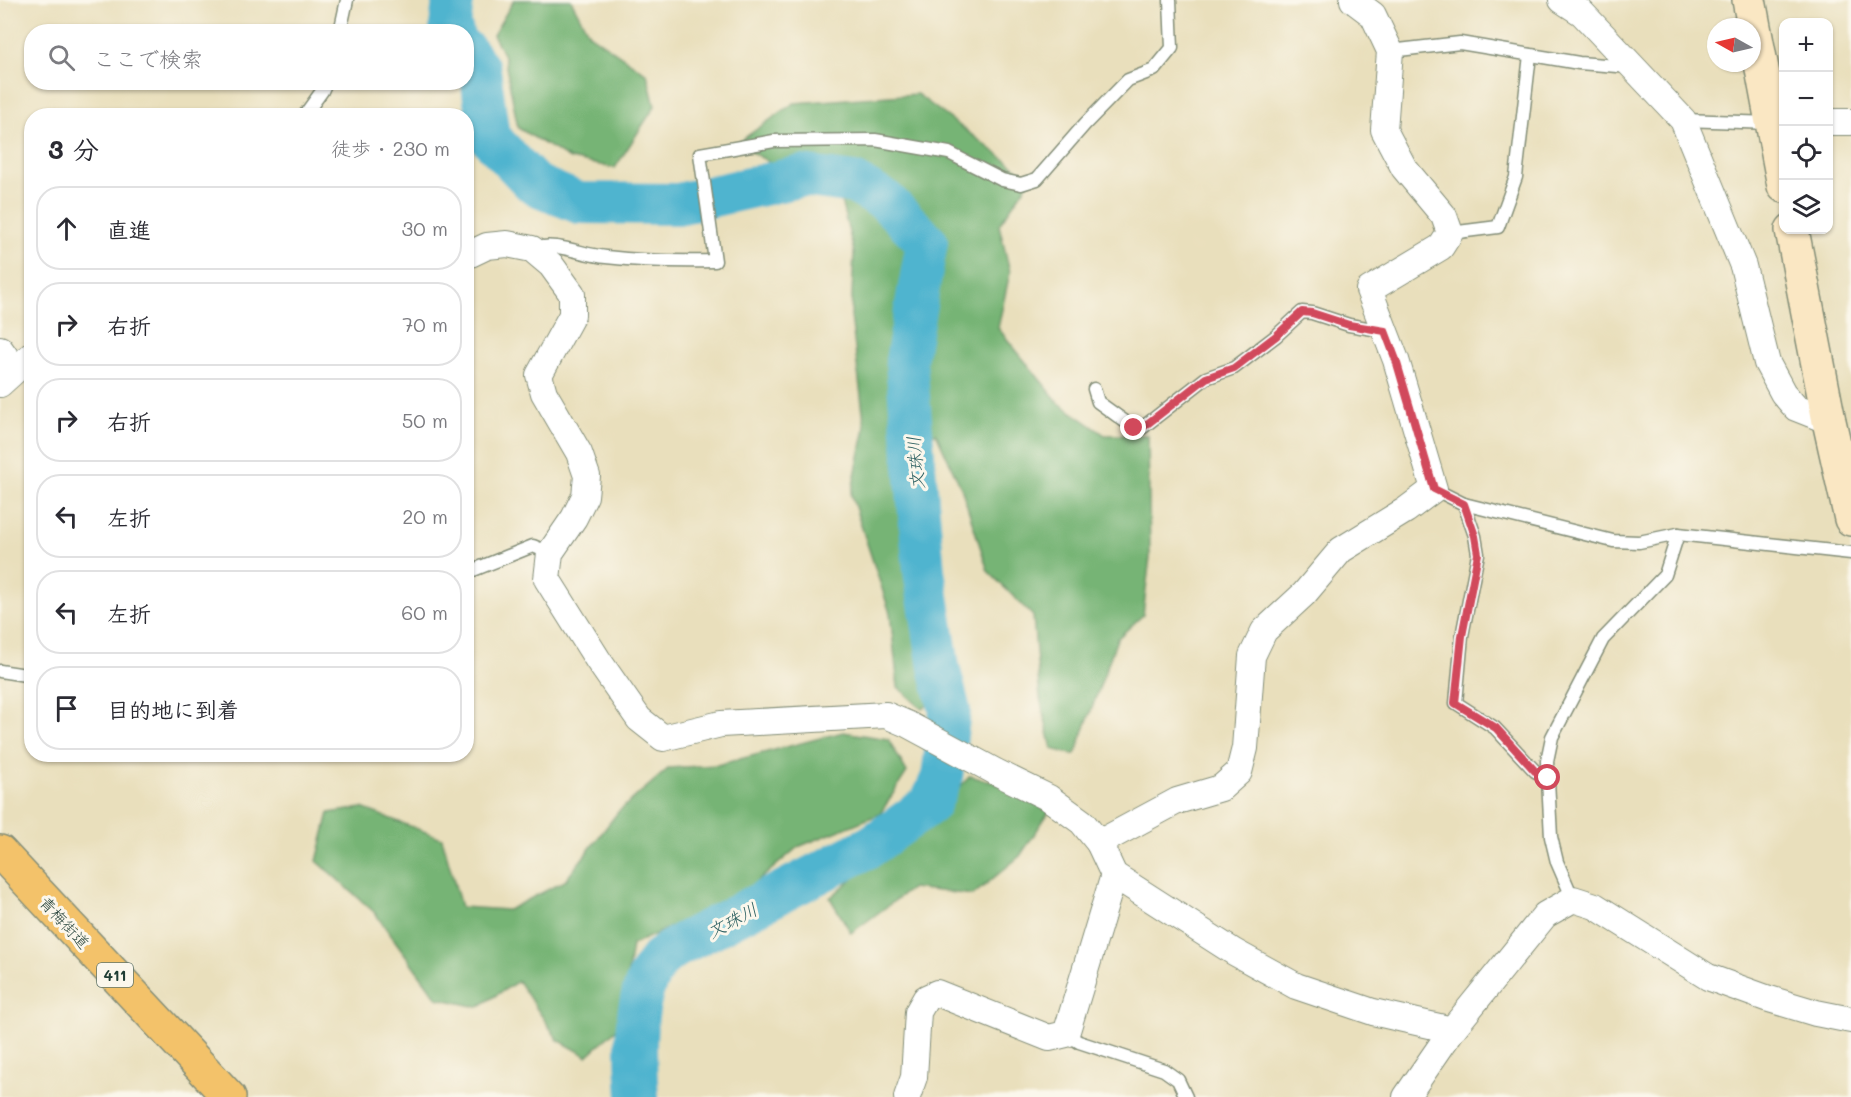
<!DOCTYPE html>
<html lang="ja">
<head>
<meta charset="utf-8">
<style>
	body { margin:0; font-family:Mali,"Klee One",sans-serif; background:#f2f2f3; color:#2b2b33 }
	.controls { position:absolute; right:18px; top:18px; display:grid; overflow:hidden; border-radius:12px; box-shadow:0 2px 4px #0004 }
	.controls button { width:54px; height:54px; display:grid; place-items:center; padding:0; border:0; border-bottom:2px solid #e1e1e2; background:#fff; color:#2b2b33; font:30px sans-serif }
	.compass { position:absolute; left:1707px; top:18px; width:54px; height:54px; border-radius:50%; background:#fff; box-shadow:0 2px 4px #0004; rotate:278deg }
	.stop { position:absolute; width:18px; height:18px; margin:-14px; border:4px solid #d1495b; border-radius:50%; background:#fff }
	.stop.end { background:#d1495b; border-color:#fff; box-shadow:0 2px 6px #0008 }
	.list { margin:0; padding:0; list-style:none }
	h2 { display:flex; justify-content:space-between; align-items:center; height:78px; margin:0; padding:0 24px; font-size:26px }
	h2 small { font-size:20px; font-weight:400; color:#7c7c81 }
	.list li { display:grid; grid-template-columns:39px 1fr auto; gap:18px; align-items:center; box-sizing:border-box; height:84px; margin:0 12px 12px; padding:0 12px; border:2px solid #e1e1e2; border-radius:24px }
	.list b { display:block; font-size:22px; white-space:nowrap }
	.list em { font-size:20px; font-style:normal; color:#7c7c81 }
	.icon { flex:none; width:33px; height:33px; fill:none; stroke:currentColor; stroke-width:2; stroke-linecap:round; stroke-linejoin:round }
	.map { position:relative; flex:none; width:1851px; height:1097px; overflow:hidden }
	.search { position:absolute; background:#fff; box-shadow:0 2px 4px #0004; left:24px; top:24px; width:450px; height:66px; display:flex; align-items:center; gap:15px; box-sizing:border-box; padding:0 21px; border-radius:24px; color:#7c7c81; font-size:22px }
	.panel { position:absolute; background:#fff; box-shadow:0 2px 4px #0004; left:24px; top:108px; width:450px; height:654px; border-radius:24px }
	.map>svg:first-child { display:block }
	.forest { fill:#76b474; stroke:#4a7854; stroke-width:1.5 }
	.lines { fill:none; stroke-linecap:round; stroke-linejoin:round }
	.river { stroke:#50b4cf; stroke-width:42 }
	.lane-casing { stroke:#848e78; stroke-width:15 }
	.street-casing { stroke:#848e78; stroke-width:28 }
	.secondary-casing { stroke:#848e78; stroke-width:36 }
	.highway-casing { stroke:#848e78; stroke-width:36 }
	.lane { stroke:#fff; stroke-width:12 }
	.street { stroke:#fff; stroke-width:26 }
	.secondary { stroke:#fae7c3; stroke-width:33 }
	.highway { stroke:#f3c26a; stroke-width:33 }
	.route { stroke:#d1495b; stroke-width:8 }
	.labels { text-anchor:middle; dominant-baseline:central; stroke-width:6; stroke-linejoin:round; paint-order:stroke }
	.shield { fill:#fbf7ec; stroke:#61756b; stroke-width:1.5 }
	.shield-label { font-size:15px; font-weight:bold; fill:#1f3d34 }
	.street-label { font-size:16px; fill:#1f3d34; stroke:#fbf7ec }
	.water-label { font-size:18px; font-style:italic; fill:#2e6162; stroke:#fbf7ec }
</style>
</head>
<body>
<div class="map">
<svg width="1851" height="1097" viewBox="0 0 1851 1097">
	<rect width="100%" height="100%" fill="#fbf7ec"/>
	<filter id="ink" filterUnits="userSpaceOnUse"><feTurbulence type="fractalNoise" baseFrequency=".0167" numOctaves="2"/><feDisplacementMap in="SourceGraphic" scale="12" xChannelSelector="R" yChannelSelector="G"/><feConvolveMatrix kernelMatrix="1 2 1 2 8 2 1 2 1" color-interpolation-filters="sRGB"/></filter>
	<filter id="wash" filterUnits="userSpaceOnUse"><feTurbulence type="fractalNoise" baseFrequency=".008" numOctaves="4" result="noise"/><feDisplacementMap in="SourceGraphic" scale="24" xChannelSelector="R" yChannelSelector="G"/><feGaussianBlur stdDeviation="1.35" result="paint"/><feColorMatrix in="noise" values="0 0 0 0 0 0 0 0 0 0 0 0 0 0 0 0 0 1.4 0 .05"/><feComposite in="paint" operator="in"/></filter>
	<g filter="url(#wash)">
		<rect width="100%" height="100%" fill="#e9dfbc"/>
		<g class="forest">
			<polygon points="514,0 571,0 589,34 647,74 655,106 615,168 570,159 518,128 504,56 493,35"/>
			<polygon points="917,94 1031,179 999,225 1010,272 998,328 1059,403 1105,435 1148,435 1150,557 1143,615 1117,639 1075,755 1052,749 1040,698 1033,616 988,571 962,490 936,433 901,456 912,561 935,700 922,709 898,687 890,613 851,495 865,428 851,316 854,252 841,201 736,144 794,103"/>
			<polygon points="843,732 888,739 907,772 880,814 798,847 745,892 632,945 620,1026 587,1056 558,1040 518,981 478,1007 437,998 374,912 317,861 329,813 362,808 442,838 461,907 508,910 565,881 618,812 669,768 717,765"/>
			<polygon points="970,776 1006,786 1049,812 1020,856 973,895 912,888 851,933 830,898 868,865 911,838"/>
		</g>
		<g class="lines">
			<g class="river">
				<polyline points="453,32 450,27 453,0"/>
				<path d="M466,51L480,70L489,137L534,184L579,203L678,204L802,176L854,183L886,201L927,242L906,361L924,571L939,667L950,711L942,777L930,804L871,846L683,943C676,948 666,952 660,959C631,993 635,1054 638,1097"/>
			</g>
		</g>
	</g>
	<g filter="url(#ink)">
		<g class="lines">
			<g class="lane-casing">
				<g id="lane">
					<polyline points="340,32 347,0"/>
					<polyline points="1390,51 1460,43 1579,63 1630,67"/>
					<polyline points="304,116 322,91 326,82"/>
					<polyline points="1683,120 1771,123"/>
					<polyline points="1450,233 1498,227 1516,177 1530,55"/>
					<path d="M533,249C556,241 582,255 606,257C643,261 678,262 715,261L700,154L774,141L875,140L949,153L1002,180L1021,184L1037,179L1085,124L1128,80L1154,70L1172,48L1170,0"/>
					<polyline points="1094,389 1098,402 1134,428 1142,428 1206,378 1234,368 1276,336 1302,312 1312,313 1349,325 1385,331"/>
					<polyline points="1434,489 1464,504 1613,541 1639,542 1678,534 1851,553"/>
					<polyline points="1464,504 1475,536 1478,554 1462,636 1456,703 1495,728 1535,771 1548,779"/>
					<polyline points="466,573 533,546 550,553"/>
					<polyline points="0,671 32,676"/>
					<polyline points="1573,899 1557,862 1551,837 1547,761 1552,737 1603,639 1665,575 1678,534"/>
					<polyline points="1066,1034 1079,1042 1164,1070 1178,1080 1186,1097"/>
				</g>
			</g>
			<g class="street-casing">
				<g id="street">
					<polyline points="1562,0 1582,13 1683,120 1743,266 1767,363 1783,393 1796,408 1829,421"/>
					<polyline points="1828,122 1851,122"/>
					<polyline points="466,256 487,246 507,244 532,249 551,265 572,294 572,315 539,375 544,393 579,453 587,476 585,496 574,518 550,553 547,579 598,660 639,719 663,738 721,724 886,715 907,724 996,772 1049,798 1082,822 1099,843 1114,875 1234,952 1296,986 1373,1012 1452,1030"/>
					<polyline points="0,349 15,370"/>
					<polyline points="0,384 32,355"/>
					<polyline points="1099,843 1177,801 1221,788 1239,772 1245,748 1252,656 1264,631 1304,594 1341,550 1406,510 1434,489 1396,360 1369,290 1441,247 1450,233 1444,216 1404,168 1384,130 1390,51 1373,15 1353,0"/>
					<polyline points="907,1097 914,1077 918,1012 926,998 937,993 1049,1038 1066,1034 1114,875"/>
					<polyline points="1406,1097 1452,1030 1545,915 1573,899 1595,906 1708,977 1766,998 1816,1013 1851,1020"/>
				</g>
			</g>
			<g class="secondary-casing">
				<g id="secondary">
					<polyline points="1749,0 1784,186"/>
					<polyline points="1792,230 1829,421 1851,519"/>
				</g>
			</g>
			<g class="highway-casing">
				<polyline id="highway" points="0,852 229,1097"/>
			</g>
			<use href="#lane" class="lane"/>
			<use href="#street" class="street"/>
			<use href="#secondary" class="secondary"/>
			<use href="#highway" class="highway"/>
		</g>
	</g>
	<g class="lines" filter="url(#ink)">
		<polyline class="route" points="1134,428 1142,428 1206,378 1234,368 1276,336 1302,312 1312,313 1349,325 1385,331 1396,360 1434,489 1464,504 1475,536 1478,554 1462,636 1455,703 1496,728 1535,771 1548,778"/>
	</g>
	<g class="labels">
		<rect class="shield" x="97" y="963" width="36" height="24" rx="4.5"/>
		<g class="shield-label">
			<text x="115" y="975">411</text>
		</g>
		<g class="street-label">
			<text transform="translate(65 922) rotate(47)">青梅街道</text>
		</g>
		<g class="water-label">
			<text transform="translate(915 463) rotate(-95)">文珠川</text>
			<text transform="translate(732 920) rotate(-28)">文珠川</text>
		</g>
	</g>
</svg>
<div class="controls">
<button>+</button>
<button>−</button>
<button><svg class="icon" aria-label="locate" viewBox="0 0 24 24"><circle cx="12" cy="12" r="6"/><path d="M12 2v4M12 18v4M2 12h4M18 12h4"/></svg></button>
<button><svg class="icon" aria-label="layers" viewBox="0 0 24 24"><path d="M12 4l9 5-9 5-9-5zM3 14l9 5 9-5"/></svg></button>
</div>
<svg class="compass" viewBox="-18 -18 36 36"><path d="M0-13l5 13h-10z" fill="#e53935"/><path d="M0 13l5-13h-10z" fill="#7c7c81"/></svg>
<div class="stop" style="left:1548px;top:778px"></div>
<div class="stop end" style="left:1134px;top:428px"></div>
<div class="search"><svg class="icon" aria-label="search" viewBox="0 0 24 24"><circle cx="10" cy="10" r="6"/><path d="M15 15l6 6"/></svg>ここで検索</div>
<section class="panel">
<h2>3 分<small>徒歩 · 230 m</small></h2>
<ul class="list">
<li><svg class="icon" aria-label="ahead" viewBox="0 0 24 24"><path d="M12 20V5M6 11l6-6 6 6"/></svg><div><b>直進</b></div><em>30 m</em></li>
<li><svg class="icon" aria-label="right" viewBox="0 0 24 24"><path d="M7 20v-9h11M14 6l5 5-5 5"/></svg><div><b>右折</b></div><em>70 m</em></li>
<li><svg class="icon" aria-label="right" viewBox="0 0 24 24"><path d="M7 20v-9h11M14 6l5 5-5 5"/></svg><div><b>右折</b></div><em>50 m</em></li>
<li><svg class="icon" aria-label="left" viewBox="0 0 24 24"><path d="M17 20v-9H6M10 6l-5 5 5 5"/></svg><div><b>左折</b></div><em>20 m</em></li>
<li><svg class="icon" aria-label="left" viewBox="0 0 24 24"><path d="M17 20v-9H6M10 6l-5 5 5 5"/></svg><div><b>左折</b></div><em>60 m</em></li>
<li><svg class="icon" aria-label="arrive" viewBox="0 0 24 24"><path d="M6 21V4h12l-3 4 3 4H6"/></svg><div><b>目的地に到着</b></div></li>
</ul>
</section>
</div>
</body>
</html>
